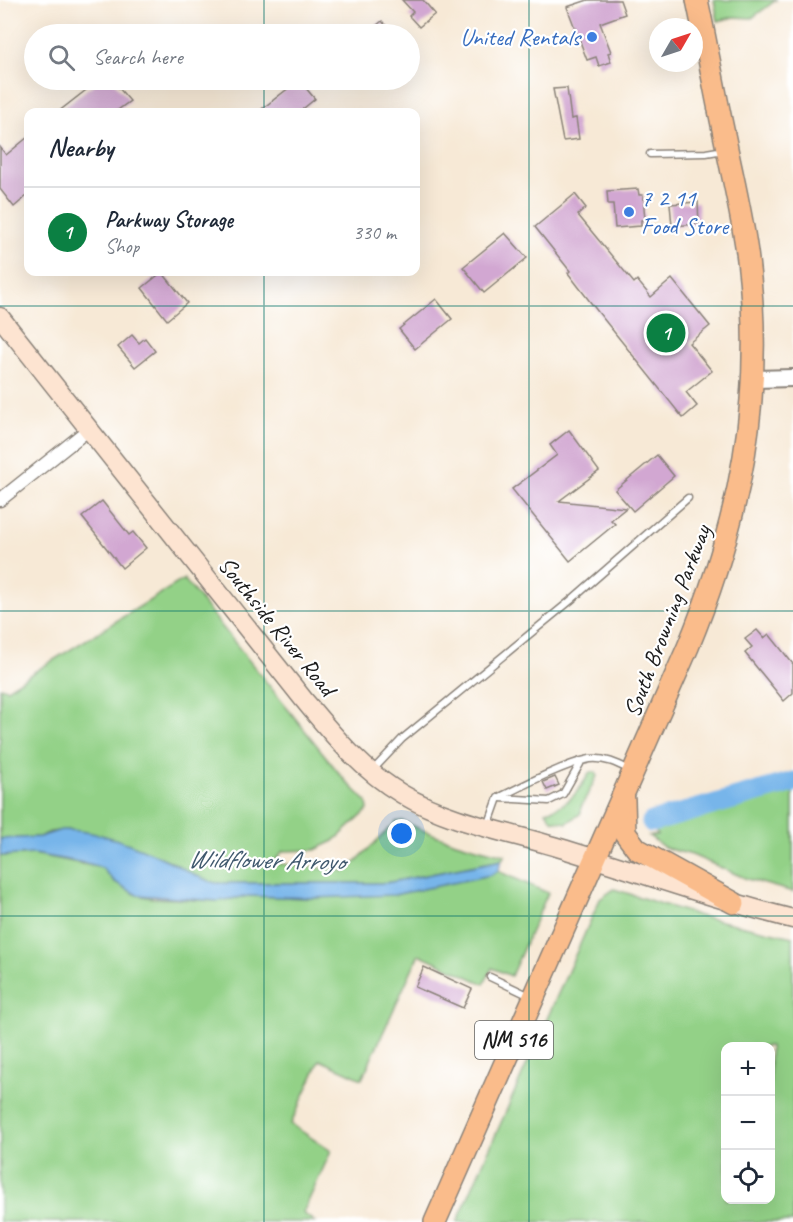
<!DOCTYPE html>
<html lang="en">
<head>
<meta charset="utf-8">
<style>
	body { margin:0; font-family:Caveat,sans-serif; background:#f6f6f7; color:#1f2937 }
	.controls { position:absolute; right:18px; bottom:18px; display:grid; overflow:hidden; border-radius:12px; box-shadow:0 6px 24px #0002 }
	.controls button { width:54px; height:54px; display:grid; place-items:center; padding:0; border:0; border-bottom:2px solid #e0e1e3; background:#fff; color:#1f2937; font:30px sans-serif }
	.compass { position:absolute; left:649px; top:18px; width:54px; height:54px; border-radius:50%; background:#fff; box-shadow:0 6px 24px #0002; rotate:51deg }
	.you { position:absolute; left:402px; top:834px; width:21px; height:21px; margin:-15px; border:4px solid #fff; border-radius:50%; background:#1a73e8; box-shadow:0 0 0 9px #1a73e833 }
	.badge { display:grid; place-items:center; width:39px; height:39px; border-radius:50%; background:#0b8043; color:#fff; font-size:20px; font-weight:700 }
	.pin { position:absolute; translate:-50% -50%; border:3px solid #fff; box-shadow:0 2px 6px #0006 }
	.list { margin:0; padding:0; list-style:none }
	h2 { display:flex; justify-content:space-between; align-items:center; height:78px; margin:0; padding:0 24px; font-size:26px }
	h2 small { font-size:20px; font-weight:400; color:#747a83 }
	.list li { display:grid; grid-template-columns:39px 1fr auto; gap:18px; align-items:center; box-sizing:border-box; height:90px; padding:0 24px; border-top:2px solid #e0e1e3 }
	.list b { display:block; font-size:22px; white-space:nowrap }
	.list p { margin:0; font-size:20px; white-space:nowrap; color:#747a83 }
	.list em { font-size:20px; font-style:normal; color:#747a83 }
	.icon { flex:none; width:33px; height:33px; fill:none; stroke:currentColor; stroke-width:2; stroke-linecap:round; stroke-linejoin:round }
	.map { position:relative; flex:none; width:793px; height:1222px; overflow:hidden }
	.search { position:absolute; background:#fff; box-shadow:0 6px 24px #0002; left:24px; top:24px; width:396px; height:66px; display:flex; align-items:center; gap:15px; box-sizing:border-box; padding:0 21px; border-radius:33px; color:#747a83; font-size:22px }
	.panel { position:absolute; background:#fff; box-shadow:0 6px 24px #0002; left:24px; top:108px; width:396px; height:168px; border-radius:12px }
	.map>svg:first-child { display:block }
	.green { fill:#93d187; stroke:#587652; stroke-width:1.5; fill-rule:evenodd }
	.sand { fill:#eeda9e; stroke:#857b5d; stroke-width:1.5 }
	.water { fill:#77b5ea; stroke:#4a6883; stroke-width:1.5 }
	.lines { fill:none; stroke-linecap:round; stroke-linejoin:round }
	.river { stroke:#77b5ea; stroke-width:21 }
	.building { fill:#d2a7d2 }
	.service-casing { stroke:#8a8279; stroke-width:9 }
	.minor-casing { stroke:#8a8279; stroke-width:15 }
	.tertiary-casing { stroke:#8a8279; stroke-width:20 }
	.secondary-casing { stroke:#8a8279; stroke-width:21 }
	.trunk-casing { stroke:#8a8279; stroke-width:24 }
	.service { stroke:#fff; stroke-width:6 }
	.minor { stroke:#fff; stroke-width:12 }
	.tertiary { stroke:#fff; stroke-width:16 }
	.secondary { stroke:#fde4d1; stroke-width:18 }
	.trunk { stroke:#fabc8b; stroke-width:21 }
	.grid { fill:none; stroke:#0f766e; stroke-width:1.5; stroke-opacity:0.55 }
	.shop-dot { fill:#3f7fe0; stroke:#fff; stroke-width:2 }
	.labels { text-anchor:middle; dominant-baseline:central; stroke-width:4.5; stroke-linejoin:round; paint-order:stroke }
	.shield { fill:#fff; stroke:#606060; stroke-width:1.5 }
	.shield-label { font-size:22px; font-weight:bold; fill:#1c1c1c }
	.shop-label { font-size:24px; fill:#366cbe; stroke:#fff; text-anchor:end }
	.street-label { font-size:24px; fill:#1c1c1c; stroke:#fff }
	.water-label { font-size:26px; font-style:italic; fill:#40596e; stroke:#fff }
</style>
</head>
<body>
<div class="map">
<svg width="793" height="1222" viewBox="0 0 793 1222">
	<rect width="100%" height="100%" fill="#fff"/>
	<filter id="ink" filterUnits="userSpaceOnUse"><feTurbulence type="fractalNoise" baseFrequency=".0167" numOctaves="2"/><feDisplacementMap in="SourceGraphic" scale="12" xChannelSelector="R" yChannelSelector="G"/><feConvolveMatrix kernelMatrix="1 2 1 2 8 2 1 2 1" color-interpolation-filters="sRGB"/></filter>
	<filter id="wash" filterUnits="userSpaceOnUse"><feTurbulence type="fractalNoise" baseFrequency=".008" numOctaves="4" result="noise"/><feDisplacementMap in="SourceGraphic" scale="24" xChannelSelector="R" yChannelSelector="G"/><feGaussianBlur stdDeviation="1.35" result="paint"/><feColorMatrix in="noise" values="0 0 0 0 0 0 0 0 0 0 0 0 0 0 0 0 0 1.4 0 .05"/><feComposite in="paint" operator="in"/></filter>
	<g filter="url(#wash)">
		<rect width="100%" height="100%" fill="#f7e9d6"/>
		<g class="green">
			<polygon points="714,0 776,0 752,18 734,17 718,21"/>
			<path d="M184,579L343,778L367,802L368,810L334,841L315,850L283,851L273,863L346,871L396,822L402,821C435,837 469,847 505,855L502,860L386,883H216L200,879L172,862L138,848L70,830L50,832L39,837L0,839V687L7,689Z"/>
			<path d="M590,772H596L597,776L581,807V813L567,823L552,820L546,811C569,806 579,791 590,772Z"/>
			<polygon points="793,789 793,892 747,879 692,855 665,848 649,836 657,835 653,829"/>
			<polygon points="34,854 102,868 115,882 137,895 152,898 218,901 248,896 313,898 349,896 474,878 498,871 548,893 511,976 492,968 484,984 419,954 362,1079 320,1060 291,1124 331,1151 303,1213 315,1222 0,1222 0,856"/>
			<path d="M614,889L703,917L793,937V1222H457L600,899ZM770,1046V1200H726V1046Z"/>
		</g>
		<polygon class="sand" points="793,774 793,789 653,829 648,825 651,821 646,818 652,812 762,787"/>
		<path class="water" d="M61,830C97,829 137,846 169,861C186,869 198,879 216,883H386L502,860L498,871L491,875L394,895L313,898L248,896L218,901L137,895L115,882L102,868L90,864L34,854L0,856V839L39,837Z"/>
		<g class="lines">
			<polyline class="river" points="652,822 793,782"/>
		</g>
		<g id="blocks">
			<g class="building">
				<polygon points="402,0 423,0 435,14 419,27 409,16 413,12"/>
				<polygon points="588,0 620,0 625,14 600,23 611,52 608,53 611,62 599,66 596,57 587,60 567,7"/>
				<polygon points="382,21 393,34 366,34"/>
				<polygon points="99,80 112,80 130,101 115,112 58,112"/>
				<polygon points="299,80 315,99 299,112 258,112"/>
				<polygon points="567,88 571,119 576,118 579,139 563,141 553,89"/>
				<polygon points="28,137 28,195 14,207 0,189 0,147 6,155"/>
				<polygon points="638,189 639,195 643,195 645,220 641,220 641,226 615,228 613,204 608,204 607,191"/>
				<polygon points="575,194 586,208 578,215 634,283 637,280 651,297 672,279 710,326 689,343 712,371 686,392 697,406 683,418 598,312 568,273 570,271 535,227"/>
				<polygon points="698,202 699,224 672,226 670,204"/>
				<polygon points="505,233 527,258 484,293 463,267"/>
				<polygon points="162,272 187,303 167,320 142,288"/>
				<polygon points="436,299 452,319 415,349 399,329"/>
				<polygon points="132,335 139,343 145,338 155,351 135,367 118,347"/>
				<polygon points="569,430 599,471 559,501 626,508 611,520 615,524 570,561 512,489 557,455 550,445"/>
				<polygon points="657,455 674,476 633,511 615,490"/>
				<polygon points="102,501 129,535 133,532 146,548 122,568 82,517"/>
				<polygon points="757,630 764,638 769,634 793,664 793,693 784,701 745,653 752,647 745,639"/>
				<polygon points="555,777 559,785 547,790 543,782"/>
				<polygon points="424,967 472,989 463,1008 415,987"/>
			</g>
		</g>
	</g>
	<g filter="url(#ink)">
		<use href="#blocks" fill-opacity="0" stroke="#8a8279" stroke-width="1.5"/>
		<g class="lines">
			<g class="service-casing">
				<g id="service">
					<polyline points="650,154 706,153 724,150"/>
					<polyline points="373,770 402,739 570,601 688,498"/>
					<polyline points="499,798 549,801 563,794 580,764"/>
					<path d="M488,826L498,798C522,786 564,764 590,759C604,757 618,764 630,770"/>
					<polyline points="490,977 530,996"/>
				</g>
			</g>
			<g class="minor-casing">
				<polyline id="minor" points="0,500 89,429"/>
			</g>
			<g class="tertiary-casing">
				<polyline id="tertiary" points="753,379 793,378"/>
			</g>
			<g class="secondary-casing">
				<path id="secondary" d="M0,317L304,700C333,735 361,770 402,794C452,824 515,833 570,851C645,874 717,900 793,919"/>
			</g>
			<g class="trunk-casing">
				<g id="trunk">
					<polyline points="624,800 625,833 637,849 734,903"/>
					<path d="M435,1222L688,647C740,521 765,396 748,260C743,219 733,179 725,139C715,93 707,46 697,0"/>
				</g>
			</g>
			<use href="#service" class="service"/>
			<use href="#minor" class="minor"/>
			<use href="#tertiary" class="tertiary"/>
			<use href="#secondary" class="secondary"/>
			<use href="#trunk" class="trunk"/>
		</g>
	</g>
	<path class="grid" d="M264,0V34M529,0V1222M264,80V112M264,272V1222M0,306H793M0,611H793M0,916H793"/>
	<g class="shop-dot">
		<circle cx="592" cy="37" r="6"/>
		<circle cx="629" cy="212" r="6"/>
	</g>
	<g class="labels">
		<rect class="shield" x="475" y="1021" width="78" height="38" rx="4.5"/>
		<g class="shield-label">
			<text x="514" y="1040">NM 516</text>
		</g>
		<g class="shop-label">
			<text x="580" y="37">United Rentals</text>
			<text x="641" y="198" text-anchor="start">7 2 11<tspan x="641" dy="28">Food Store</tspan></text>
		</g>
		<g class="street-label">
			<text transform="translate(667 621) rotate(-69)">South Browning Parkway</text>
			<text transform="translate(277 626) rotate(51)">Southside River Road</text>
		</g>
		<g class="water-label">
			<text transform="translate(266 860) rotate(1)">Wildflower Arroyo</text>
		</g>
	</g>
</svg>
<div class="controls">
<button>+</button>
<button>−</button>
<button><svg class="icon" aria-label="locate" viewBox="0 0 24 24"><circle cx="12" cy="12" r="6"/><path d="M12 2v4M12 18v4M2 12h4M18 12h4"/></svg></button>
</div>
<svg class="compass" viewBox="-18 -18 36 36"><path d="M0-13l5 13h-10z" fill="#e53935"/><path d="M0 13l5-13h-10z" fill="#747a83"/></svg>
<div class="you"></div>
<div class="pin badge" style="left:666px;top:333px">1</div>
<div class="search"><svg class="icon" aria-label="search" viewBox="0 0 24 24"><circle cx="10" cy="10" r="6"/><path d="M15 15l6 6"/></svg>Search here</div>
<section class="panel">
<h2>Nearby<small></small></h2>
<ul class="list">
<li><span class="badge">1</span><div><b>Parkway Storage</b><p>Shop</p></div><em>330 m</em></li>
</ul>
</section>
</div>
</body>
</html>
